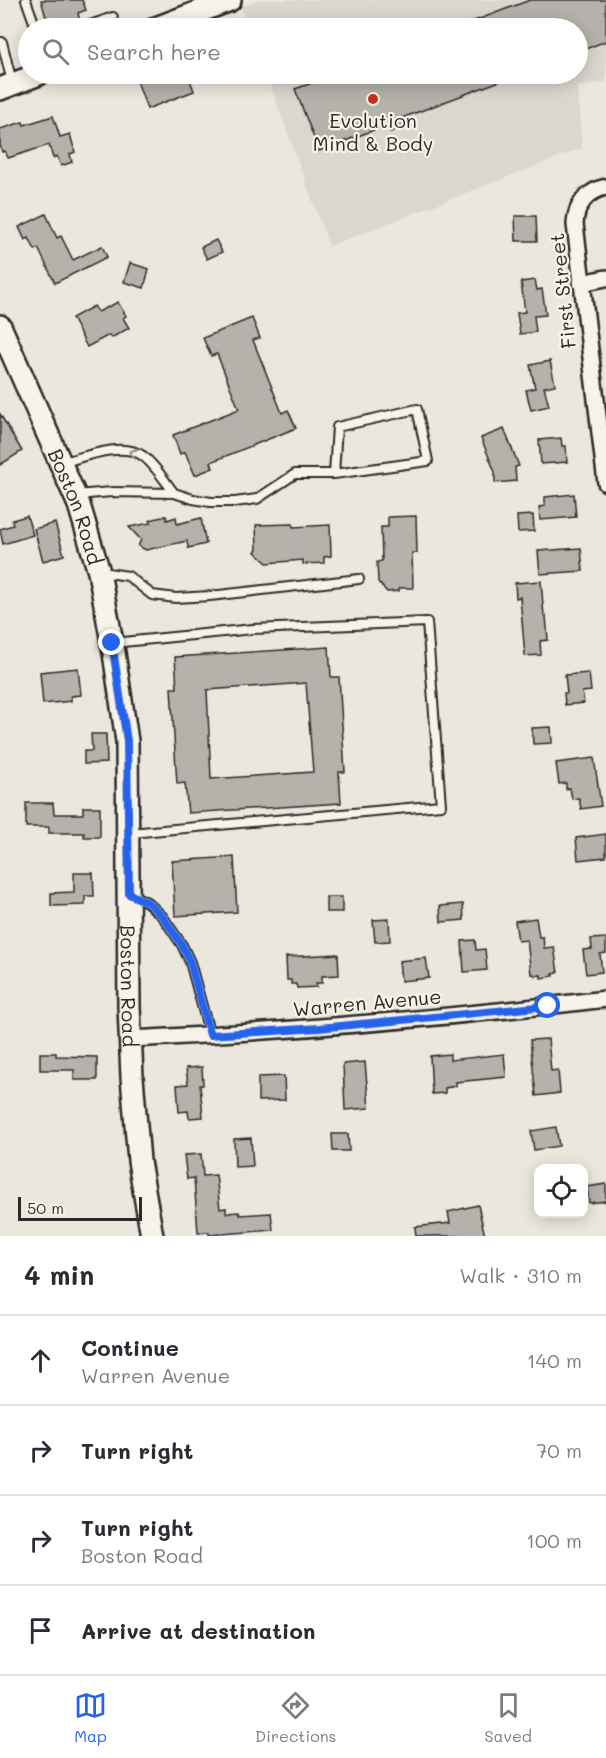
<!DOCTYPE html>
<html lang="en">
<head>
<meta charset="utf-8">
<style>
	body { margin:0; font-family:Mali,sans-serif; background:#f7f7f7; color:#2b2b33 }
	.controls { position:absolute; right:18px; bottom:18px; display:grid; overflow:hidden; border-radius:12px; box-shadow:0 3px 15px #0003 }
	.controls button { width:54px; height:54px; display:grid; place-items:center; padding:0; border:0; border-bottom:2px solid #e1e1e2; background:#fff; color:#2b2b33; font:30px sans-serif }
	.scale { position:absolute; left:18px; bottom:15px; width:124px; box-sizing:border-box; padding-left:6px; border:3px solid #2b2b2b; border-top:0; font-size:16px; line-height:21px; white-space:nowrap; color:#2b2b2b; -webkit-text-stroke:4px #f7f3e8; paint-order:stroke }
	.stop { position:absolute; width:18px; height:18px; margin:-14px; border:4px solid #2563eb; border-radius:50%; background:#fff }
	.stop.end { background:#2563eb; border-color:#fff; box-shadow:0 2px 6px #0008 }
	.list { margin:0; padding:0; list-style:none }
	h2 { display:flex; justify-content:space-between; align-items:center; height:78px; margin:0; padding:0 24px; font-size:26px }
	h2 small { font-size:20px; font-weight:400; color:#7c7c81 }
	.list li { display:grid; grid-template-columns:39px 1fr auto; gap:18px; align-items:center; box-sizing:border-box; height:90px; padding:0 24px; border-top:2px solid #e1e1e2 }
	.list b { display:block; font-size:22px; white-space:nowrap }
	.list p { margin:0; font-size:20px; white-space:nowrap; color:#7c7c81 }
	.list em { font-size:20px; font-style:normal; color:#7c7c81 }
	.icon { flex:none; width:33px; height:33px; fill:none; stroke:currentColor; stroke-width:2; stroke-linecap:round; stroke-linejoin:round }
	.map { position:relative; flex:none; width:606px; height:1236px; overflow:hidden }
	.search { position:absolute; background:#fff; box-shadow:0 3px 15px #0003; left:18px; right:18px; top:18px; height:66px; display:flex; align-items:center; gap:15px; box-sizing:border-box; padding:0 21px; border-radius:33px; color:#7c7c81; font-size:22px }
	.sheet { height:438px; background:#fff }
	nav { display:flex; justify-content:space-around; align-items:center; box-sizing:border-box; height:84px; border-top:2px solid #e1e1e2; background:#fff; font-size:16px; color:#7c7c81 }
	nav a { display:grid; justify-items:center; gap:3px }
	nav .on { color:#2563eb }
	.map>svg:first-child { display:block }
	.built { fill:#dbd7ce }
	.building { fill:#b5b2ab; stroke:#2b2b2b; stroke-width:1.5; fill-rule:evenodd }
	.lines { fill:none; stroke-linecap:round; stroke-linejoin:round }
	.lane-casing { stroke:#2b2b2b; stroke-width:12 }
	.street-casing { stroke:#2b2b2b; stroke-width:20 }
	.secondary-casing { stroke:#2b2b2b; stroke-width:26 }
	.lane { stroke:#f7f3e8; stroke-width:8 }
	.street { stroke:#f7f3e8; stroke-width:15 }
	.secondary { stroke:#f7f3e8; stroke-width:21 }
	.oneway { stroke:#918f8a }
	.route { stroke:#2563eb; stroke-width:8 }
	.poi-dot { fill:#c8321e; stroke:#f7f3e8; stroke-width:2 }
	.labels { text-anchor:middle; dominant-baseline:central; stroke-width:4.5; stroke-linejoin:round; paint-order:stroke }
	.poi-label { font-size:20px; fill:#2b2b2b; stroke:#f7f3e8 }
	.street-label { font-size:20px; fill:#2b2b2b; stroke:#f7f3e8 }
</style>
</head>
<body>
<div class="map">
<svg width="606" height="1236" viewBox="0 0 606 1236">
	<rect width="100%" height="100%" fill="#ebe7dd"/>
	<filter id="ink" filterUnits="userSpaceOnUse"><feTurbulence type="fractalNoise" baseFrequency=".0167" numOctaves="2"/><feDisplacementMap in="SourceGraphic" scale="12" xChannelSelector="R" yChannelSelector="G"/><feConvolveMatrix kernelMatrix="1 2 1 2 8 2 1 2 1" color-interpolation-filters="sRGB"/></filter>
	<g filter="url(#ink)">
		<polygon class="built" points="258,0 606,0 606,82 577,87 582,148 329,246 266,74 578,74 578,28 249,28 241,7"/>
		<g class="building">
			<polygon points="41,0 82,0 86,10 78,13 80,22 62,28 61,25 57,27 55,22 48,24"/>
			<polygon points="530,0 606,0 606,41 578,52 578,28 459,28 458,27"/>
			<polygon points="157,74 188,74 194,91 147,109 137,81"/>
			<polygon points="337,74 516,74 516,75 402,118 405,126 390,132 387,125 319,151 295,89"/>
			<polygon points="53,116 60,137 70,134 75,152 70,154 72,162 61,166 57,156 53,158 49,145 8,158 5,151 2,152 0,145 0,129 23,122 24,125"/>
			<polygon points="46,214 57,238 61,236 73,260 102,246 107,257 55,283 38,248 35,250 29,238 25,240 19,227"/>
			<polygon points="515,216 536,216 537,241 516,241"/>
			<polygon points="216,240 222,252 207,259 201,247"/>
			<polygon points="130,263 149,269 144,288 124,282"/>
			<polygon points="535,280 537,290 542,289 546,315 534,316 536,332 520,334 517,313 525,312 521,282"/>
			<polygon points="118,302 126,316 123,318 129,328 111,338 109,335 87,347 72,318 94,306 98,312"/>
			<polygon points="252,318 260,338 253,340 282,413 288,410 296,428 211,462 213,468 195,475 185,452 180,454 173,435 239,409 217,354 211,356 203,338"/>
			<polygon points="550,361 555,385 544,387 549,406 531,410 526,390 535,388 530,365"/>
			<polygon points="0,414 22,451 0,465"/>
			<polygon points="504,429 519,466 515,467 516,481 495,483 495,472 481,438"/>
			<polygon points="561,438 562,446 566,446 567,462 541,464 539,440"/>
			<polygon points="574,494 576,517 540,520 539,507 545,506 545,497"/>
			<polygon points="533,515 534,531 518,532 517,516"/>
			<polygon points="27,516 33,535 3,544 0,529 13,525 12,520"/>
			<polygon points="166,516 167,520 176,517 177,524 201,518 206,544 188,548 187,541 146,550 138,546 141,540 129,527 151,523 150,520"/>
			<polygon points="416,516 417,553 412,553 413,588 399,588 399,591 387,592 378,582 377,562 382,561 381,527 388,527 388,517"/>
			<polygon points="55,523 64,555 43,561 34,529"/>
			<polygon points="293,524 293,527 330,525 331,556 324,557 324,563 303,564 303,560 267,563 255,552 257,549 256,525"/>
			<polygon points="581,548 583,571 540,574 538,551"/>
			<polygon points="541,581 544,616 546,616 548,640 540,641 541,655 525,656 520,597 516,598 515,583"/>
			<path d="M329,647L331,677H339L345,772H339L341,803L188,813L185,783L177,784L171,688H177L175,657ZM306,683L313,772L211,779L207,690Z"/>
			<polygon points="78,668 81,695 71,696 71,701 43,704 40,672"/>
			<polygon points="589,673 591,691 582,692 584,703 565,705 564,693 567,693 565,675"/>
			<polygon points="551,727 552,743 533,744 532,728"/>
			<polygon points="91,734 106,734 107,763 84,764 84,751 92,751"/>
			<polygon points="594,758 601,806 581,809 579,798 572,799 570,788 566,789 566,783 559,784 556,763"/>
			<polygon points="26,803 53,803 54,814 83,814 83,807 100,807 100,837 84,837 84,833 49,833 49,827 26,827"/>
			<polygon points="606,834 606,857 578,860 576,838"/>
			<polygon points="234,857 237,912 175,916 172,861"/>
			<polygon points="74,873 93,873 94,896 85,896 85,905 51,906 51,893 74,892"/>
			<rect x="326" y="897" width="16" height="15"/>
			<polygon points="463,904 464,920 441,922 440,906"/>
			<polygon points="536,918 539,937 543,937 544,948 554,947 558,973 553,974 554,976 541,978 541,975 535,976 534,974 531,974 527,940 518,941 515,921"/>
			<polygon points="389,919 390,941 375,942 373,920"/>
			<polygon points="606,938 606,953 600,954 602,972 586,974 583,950 592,949 591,939"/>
			<polygon points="475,940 476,950 485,949 487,970 464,972 462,941"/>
			<polygon points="338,954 339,975 322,976 322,983 316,983 317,987 297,988 296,984 291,984 291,980 287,980 286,957"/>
			<polygon points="426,958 429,978 401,981 399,961"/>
			<polygon points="548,1039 551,1071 558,1070 560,1093 536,1096 530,1040"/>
			<polygon points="40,1053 56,1053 56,1056 97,1057 97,1080 74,1080 74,1070 40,1070"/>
			<polygon points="450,1054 450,1060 504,1054 506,1077 456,1082 456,1086 445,1088 445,1093 432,1094 430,1056"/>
			<polygon points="365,1062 369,1108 345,1110 343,1064"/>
			<polygon points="202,1067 203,1085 200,1085 203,1117 189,1118 188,1111 179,1112 177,1085 188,1084 186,1068"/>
			<polygon points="284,1076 285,1100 258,1101 258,1077"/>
			<polygon points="556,1127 559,1146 534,1150 531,1131"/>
			<polygon points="332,1134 348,1134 349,1151 333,1151"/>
			<polygon points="251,1138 253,1166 235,1167 234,1139"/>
			<polygon points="201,1154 203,1176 216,1175 220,1209 226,1208 226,1213 239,1212 240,1215 271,1213 273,1230 209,1235 209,1232 198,1233 194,1178 187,1179 184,1155"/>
			<polygon points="606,1184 606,1201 589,1203 587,1187"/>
			<polygon points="478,1205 485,1236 416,1236 415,1227 450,1223 448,1212"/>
		</g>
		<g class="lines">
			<g class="lane-casing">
				<g id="lane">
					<polyline points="26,0 36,28"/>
					<polyline points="82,28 113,17"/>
					<polyline points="2,42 12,82"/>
					<path d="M61,463C84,457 122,441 143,456C155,465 165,481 174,493"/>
					<polyline points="76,495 112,492 174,493 193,499 211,502 235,502 257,499 295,474 334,474 428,461 417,409 337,427 334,474"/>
					<polyline points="101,572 128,576 152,595 176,598 210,596 359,579"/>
					<polyline points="113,643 253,629 427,622 441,805 130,833"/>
					<polyline points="130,894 147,902 163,917 182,945 190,962 210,1035"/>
				</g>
			</g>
			<g class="street-casing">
				<g id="street">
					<path d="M606,187C587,191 576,205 575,224L606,483"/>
					<polyline points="581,283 606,278"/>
					<path d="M131,1039C290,1031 448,1018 606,999"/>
				</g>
			</g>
			<g class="secondary-casing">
				<g id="secondary">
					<polyline points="156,28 230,0"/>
					<polyline points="0,89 39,74"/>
					<path id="s1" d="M0,326L79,505L99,572L114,653L127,741L129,1006L132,1077L139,1161L152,1236"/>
				</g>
			</g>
			<use href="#lane" class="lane"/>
			<use href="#street" class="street"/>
			<use href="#secondary" class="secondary"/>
		</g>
		<defs><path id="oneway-chevron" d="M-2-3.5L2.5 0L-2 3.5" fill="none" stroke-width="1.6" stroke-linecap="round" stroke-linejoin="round" transform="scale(1.5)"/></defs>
		<use class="oneway" href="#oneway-chevron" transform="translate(133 453) rotate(-163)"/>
	</g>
	<g class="lines" filter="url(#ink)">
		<polyline class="route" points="112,643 127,741 129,894 147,902 163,917 182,945 190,962 210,1035 319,1028 548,1006"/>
	</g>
	<circle class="poi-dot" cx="373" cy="99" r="6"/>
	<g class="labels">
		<g class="poi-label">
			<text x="373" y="120">Evolution<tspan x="373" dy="23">Mind &amp; Body</tspan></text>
		</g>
		<g class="street-label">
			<text transform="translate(562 291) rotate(-96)">First Street</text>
			<text stroke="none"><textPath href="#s1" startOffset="196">Boston Road</textPath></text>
			<text stroke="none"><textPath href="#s1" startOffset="682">Boston Road</textPath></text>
			<text transform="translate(367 1002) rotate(-5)">Warren Avenue</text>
		</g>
	</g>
</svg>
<div class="controls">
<button><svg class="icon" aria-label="locate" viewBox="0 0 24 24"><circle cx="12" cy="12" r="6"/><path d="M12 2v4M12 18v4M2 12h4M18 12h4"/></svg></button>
</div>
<div class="scale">50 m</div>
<div class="stop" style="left:548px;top:1006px"></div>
<div class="stop end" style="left:112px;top:643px"></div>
<div class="search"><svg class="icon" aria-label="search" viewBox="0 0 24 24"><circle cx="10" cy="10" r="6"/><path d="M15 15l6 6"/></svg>Search here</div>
</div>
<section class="sheet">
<h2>4 min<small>Walk · 310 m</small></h2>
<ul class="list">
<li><svg class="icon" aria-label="ahead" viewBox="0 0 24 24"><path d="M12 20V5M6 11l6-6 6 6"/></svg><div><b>Continue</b><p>Warren Avenue</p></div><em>140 m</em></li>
<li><svg class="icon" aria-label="right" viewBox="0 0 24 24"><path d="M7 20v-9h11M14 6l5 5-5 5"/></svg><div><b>Turn right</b></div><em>70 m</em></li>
<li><svg class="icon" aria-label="right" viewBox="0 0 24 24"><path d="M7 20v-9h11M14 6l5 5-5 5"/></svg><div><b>Turn right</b><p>Boston Road</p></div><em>100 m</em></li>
<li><svg class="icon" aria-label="arrive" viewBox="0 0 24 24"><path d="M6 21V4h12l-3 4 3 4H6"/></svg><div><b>Arrive at destination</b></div></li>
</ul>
</section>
<nav>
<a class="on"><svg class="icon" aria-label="map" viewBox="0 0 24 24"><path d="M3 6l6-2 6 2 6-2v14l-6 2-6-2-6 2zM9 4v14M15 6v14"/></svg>Map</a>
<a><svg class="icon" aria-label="directions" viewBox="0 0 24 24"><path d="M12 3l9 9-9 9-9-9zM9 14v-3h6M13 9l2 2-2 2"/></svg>Directions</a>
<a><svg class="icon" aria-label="saved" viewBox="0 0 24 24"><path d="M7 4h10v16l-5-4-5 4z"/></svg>Saved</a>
</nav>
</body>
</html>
